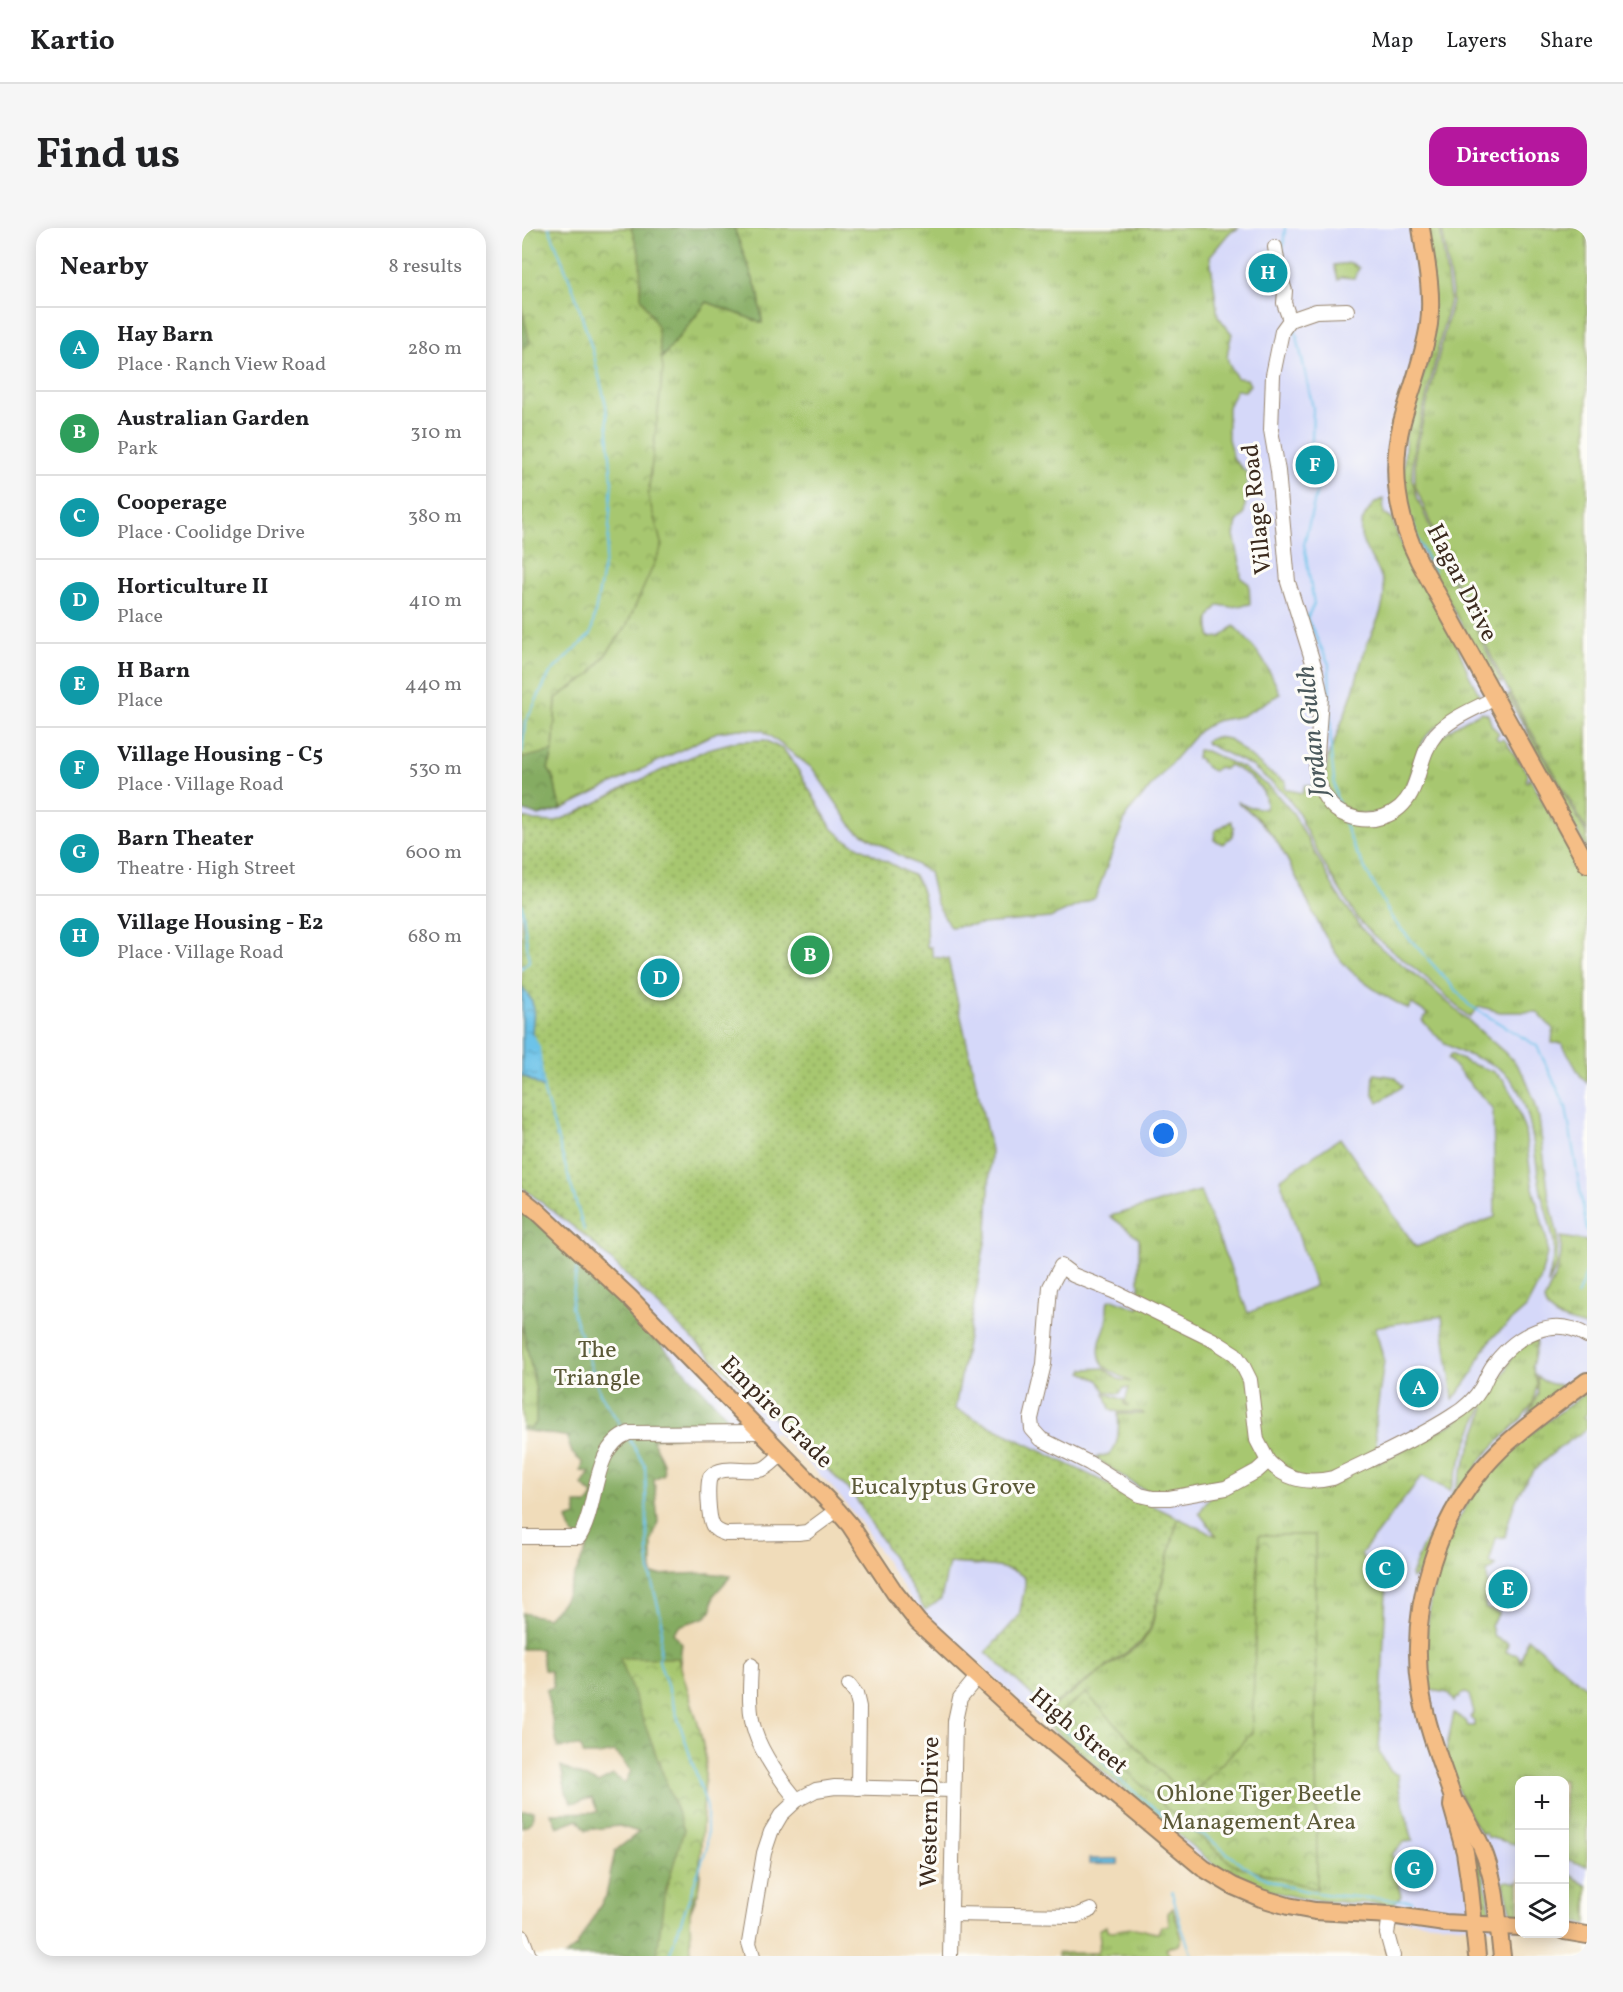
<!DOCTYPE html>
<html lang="en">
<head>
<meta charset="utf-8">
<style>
	body { margin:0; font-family:Vollkorn,serif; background:#f6f6f6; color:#202124 }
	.controls { position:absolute; right:18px; bottom:18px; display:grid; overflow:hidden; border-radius:12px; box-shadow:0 3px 15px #0003 }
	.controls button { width:54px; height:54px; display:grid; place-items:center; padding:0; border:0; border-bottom:2px solid #e0e0e0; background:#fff; color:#202124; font:30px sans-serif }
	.you { position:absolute; left:642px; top:906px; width:21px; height:21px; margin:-15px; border:4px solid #fff; border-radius:50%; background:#1a73e8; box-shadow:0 0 0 9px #1a73e833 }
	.badge { display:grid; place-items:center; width:39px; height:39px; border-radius:50%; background:#b5179e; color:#fff; font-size:20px; font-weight:700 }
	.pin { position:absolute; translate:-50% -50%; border:3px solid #fff; box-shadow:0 2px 6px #0006 }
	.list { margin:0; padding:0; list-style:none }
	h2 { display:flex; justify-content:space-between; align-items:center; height:78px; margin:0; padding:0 24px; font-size:26px }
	h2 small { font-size:20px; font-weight:400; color:#757577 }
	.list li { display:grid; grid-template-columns:39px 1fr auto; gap:18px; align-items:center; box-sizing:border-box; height:84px; padding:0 24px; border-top:2px solid #e0e0e0 }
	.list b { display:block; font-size:22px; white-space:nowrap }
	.list p { margin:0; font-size:20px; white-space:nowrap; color:#757577 }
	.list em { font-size:20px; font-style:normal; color:#757577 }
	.icon { flex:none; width:33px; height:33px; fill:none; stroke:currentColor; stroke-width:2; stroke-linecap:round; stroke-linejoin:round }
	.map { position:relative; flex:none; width:1065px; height:1728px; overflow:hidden; border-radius:18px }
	header { display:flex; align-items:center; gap:36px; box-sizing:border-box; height:84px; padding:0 30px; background:#fff; border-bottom:2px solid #e0e0e0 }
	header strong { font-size:28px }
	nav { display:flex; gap:33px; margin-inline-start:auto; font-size:21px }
	.intro { display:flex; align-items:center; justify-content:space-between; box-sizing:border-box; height:144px; padding:0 36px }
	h1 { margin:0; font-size:42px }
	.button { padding:15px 27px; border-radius:18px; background:#b5179e; color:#fff; font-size:21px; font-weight:700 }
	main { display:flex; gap:36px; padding:0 36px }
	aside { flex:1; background:#fff; border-radius:18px; box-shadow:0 3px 15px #0003 }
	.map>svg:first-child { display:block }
	.built { fill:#d5d8f9 }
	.grass { fill:url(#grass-tufts); stroke:#717847; stroke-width:1.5 }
	.forest { fill:url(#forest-crowns); stroke:#606b40; stroke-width:1.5 }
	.park { fill:url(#park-crowns); stroke:#717847; stroke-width:1.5 }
	.garden { fill:url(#garden-dots); stroke:#717847; stroke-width:1.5 }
	.water { fill:url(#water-ripples); stroke:#547684; stroke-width:1.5 }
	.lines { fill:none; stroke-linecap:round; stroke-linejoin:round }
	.stream { stroke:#6cc3e9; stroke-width:2 }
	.minor-casing { stroke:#96836c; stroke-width:16 }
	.major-casing { stroke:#96836c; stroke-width:20 }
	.minor { stroke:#fff; stroke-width:14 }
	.major { stroke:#f5be86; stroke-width:16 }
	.labels { text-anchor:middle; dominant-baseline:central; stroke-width:6; stroke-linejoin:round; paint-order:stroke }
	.street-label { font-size:24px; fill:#3b2a1e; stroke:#fdfcf7 }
	.park-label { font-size:24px; fill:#5b5937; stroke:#fdfcf7 }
	.water-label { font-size:26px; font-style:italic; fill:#4a585b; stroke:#fdfcf7 }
</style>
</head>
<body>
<header>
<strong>Kartio</strong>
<nav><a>Map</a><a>Layers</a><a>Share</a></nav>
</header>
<div class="intro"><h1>Find us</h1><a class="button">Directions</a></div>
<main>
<aside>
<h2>Nearby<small>8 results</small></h2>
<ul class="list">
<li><span class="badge" style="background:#0f9aa8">A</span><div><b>Hay Barn</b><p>Place · Ranch View Road</p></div><em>280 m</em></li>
<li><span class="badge" style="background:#2e9e5b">B</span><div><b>Australian Garden</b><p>Park</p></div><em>310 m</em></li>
<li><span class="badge" style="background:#0f9aa8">C</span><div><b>Cooperage</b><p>Place · Coolidge Drive</p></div><em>380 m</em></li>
<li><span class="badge" style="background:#0f9aa8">D</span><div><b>Horticulture II</b><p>Place</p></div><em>410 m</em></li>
<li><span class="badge" style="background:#0f9aa8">E</span><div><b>H Barn</b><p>Place</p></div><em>440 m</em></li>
<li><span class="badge" style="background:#0f9aa8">F</span><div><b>Village Housing - C5</b><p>Place · Village Road</p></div><em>530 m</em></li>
<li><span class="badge" style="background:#0f9aa8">G</span><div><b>Barn Theater</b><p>Theatre · High Street</p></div><em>600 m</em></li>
<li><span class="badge" style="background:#0f9aa8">H</span><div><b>Village Housing - E2</b><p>Place · Village Road</p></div><em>680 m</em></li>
</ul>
</aside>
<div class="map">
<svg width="1065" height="1728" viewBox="0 0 1065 1728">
	<defs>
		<pattern id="grass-tufts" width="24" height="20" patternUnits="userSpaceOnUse" patternTransform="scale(1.5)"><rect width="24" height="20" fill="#a7c770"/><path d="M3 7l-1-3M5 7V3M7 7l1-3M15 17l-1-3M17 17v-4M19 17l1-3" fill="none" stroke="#89a25b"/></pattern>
		<pattern id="forest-crowns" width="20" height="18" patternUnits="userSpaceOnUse" patternTransform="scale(1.5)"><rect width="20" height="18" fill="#85ac62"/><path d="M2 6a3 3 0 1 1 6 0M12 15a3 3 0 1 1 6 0" fill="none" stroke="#6e8c50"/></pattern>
		<pattern id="park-crowns" width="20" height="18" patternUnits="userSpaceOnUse" patternTransform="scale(1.5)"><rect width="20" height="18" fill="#a7c770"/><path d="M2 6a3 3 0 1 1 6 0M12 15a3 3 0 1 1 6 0" fill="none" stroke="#89a25b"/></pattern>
		<pattern id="garden-dots" width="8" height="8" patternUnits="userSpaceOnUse" patternTransform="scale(1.5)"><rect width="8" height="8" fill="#a7c770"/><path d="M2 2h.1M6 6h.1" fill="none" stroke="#89a25b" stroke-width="1.8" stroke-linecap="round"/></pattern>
		<pattern id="water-ripples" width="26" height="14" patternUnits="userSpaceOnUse" patternTransform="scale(1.5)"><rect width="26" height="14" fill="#6cc3e9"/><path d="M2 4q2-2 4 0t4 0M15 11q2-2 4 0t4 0" fill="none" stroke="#5a9fbc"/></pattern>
	</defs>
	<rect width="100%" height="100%" fill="#fdfcf7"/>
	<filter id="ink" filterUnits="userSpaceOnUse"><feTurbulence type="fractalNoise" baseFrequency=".0167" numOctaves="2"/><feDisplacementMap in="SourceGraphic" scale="12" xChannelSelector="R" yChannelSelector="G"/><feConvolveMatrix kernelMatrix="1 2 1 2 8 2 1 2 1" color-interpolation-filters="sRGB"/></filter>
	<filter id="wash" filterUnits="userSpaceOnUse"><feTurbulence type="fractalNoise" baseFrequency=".008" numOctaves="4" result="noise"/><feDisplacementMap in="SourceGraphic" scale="24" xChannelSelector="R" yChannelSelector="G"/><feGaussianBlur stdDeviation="1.35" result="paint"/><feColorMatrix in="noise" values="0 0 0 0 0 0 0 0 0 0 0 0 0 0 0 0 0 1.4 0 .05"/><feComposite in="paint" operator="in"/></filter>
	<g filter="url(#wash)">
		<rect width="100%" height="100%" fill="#f0dcba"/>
		<polygon class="built" points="0,0 1065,0 1065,1701 1043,1701 1042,1552 998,1552 997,1702 815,1687 701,1649 570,1541 458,1436 407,1392 385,1366 341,1298 325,1277 306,1255 254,1205 106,1199 0,1200"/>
		<g class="grass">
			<path d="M212,0H717L707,5L688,28L696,88L710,106C704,128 702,131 715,150L725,151L728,157L723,163L714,162L706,179V211L712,232L726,246L722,287L715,294L712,307L718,335L719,350L727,356L728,376L709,379L697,377C685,388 685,395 689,410L699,409L712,398C736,422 745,435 758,466L720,488L693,493L677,503L605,586L573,670L528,690L428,699L414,674L407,644L332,601L291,541L240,502L217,501L195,504L40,581C30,564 38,557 26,541L31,523L34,470L69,446L126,148L185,74L240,94L237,67Z"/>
			<polygon points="905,0 918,0 928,71 891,225 890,251 895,269 925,339 980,456 978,453 974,455 966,444 904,332 890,300 881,252 884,203 905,135"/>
			<polygon points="920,0 1065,0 1065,603 979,449 918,319 893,257 893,225 930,74 930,64"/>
			<polygon points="829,35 837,40 832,50 819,49 816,52 812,37"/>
			<path d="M861,271L862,286L870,291L878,313L933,412L947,447L958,468L957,472L955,471C941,483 923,491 909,503C889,522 894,554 875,573C849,600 808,582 802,547C808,537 802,529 811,518C817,501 824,483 830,466C835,451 838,436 843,422C850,401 863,384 862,361C860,331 822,313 847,282C851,276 854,273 861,271Z"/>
			<polygon points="987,467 1065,607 1065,622 1024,544 1025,543 1019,540 1004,500 984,468"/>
			<path d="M960,484L966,486L970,498L977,505L974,509L976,512L982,511L1006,546L1004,553L1006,554L1008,550L1065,654V855L1058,847L1040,815H1030L1031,801L1015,784H978L957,778L948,790L907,752L851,707L836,691L802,636L781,597L778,587L762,565L730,538L685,516L684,513L693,509L707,511L748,545L764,554L763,561L780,565L783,557L789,558L794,563L852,596L897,556H902L903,551L898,549C917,507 919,504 960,484Z"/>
			<path d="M676,522L684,523L721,540L750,561L771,585L816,667L841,702L859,720L905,756L990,831L1002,847L1014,877L1017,891L1027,969L1036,1009L1035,1037L1026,1057C1027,1045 1033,1031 1032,1017C1030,999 1023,982 1019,964C1012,929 1011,871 984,846C970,832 948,830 931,820C919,814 909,802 900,792L906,786L890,776L886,781C865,769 842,757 825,739C817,731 810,720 804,709C776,663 765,606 717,576L716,574L724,578L743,581C749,561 723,544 707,537L703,541L696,539L692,543C687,542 680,536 678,531L675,530Z"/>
			<path d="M929,826L946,835L970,843L981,851L990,867L1003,903L1010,956L1025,1013V1025L1018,1053L1004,1080L970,1110L959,1126L951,1145L931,1172L920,1088L853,1099L862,1133L853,1197L856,1235L932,1195L956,1176L959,1179V1184L952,1197L928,1263L900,1248L839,1326L864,1364L857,1524L869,1544L876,1547L877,1561L891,1613L882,1614L870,1626L879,1668L872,1676C799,1674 755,1675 691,1636L521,1493L520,1486L620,1415L629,1401L656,1290L695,1308L677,1285L700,1252L675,1256L668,1261L645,1264H629L617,1259L573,1230C577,1228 583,1228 587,1226C598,1218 597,1198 596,1186H622L620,1184H596L588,1181L583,1165L602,1172V1176L607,1178L603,1174L607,1160H602L597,1166L583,1163L577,1152L560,1144L562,1141L582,1140L596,1151L609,1154C592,1143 573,1142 578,1114C579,1108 583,1102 584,1096C586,1088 584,1080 586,1073L591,1071L617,1081V1010L588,988L678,963L726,1085L793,1058L758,951L818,910L894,1019L973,989L971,881L926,831Z"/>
			<path d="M1039,1009L1065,1013V1099C1049,1092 1026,1092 1022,1073C1033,1047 1041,1038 1039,1009Z"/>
			<polygon points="0,1092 14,1156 16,1193 9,1200 0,1199"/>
			<polygon points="1014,1110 1015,1116 1010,1139 1015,1154 1014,1161 1011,1175 999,1191 961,1229 916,1298 898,1344 890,1351 889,1347 900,1320 933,1261 961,1186 962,1181 958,1174 969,1154 977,1151 985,1141 991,1125"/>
			<path d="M1015,1148C1023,1156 1034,1157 1045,1157L1006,1187L1016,1166Z"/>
			<path d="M1065,1164V1186L1061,1189L1065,1191V1201C1016,1234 995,1249 983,1309L974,1310L967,1335L974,1338L965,1345L966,1361L962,1375L964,1376L963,1380L977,1385L969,1397L972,1409L986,1415L984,1424L996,1427L999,1434L1005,1410L1065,1460V1638L1043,1631L1042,1552H998L997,1617L966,1609L962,1604L960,1606L950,1592L937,1565L925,1529L924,1522L932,1485L944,1493L946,1498H952V1492L948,1489L952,1484L947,1467L944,1465L939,1466L937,1470H934L932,1474L926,1465L909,1462L907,1460C896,1372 924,1284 989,1223C1012,1201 1040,1183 1065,1164Z"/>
			<polygon points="954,1629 958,1631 969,1685 961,1685 955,1647 952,1634"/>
			<polygon points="1042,1643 1065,1658 1065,1696 1043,1693"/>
			<polygon points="986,1653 995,1655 997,1653 997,1689 991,1688 981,1654"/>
			<path d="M651,1680L660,1710L657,1717L650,1719L649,1718L644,1721L648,1728H536V1725H575L578,1714L577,1702L584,1698L585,1703C594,1704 602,1700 611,1700C620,1700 627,1705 636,1705L639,1698H647L646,1685Z"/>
		</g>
		<g class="forest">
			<path d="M0,0H212L237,67L240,95L185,74L126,147L104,399L69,446L34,470L31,523L26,541C38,557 30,564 40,581L17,588L0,582Z"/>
			<path d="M0,982L49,1022L114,1089L217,1202L130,1211L141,1235L142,1246L132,1251L136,1294L130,1313V1347L187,1345L209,1348L192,1367L190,1381L184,1389L157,1398L151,1405L160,1416C156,1436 161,1460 167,1479C170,1489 175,1489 176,1501C176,1526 175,1550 175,1575C176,1615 188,1661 161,1695L165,1728H43L54,1719L84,1668L93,1623L117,1604L97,1598L64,1602L56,1591L35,1599L29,1585L76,1584L70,1570L50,1575L44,1564L39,1539L76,1555L91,1547L103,1555L109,1543L93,1524L76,1527H62L57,1518L36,1520L24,1462L32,1459L28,1443L22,1442L19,1421H0V1385L25,1390L42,1372L66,1317L50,1305L45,1291L54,1288V1276H66L71,1267L60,1257L68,1244L59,1243L61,1235L50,1225L45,1210L48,1209L0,1202V1199L9,1200L14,1195V1163L0,1095Z"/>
			<path d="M0,1583H11C11,1593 9,1596 0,1599Z"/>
		</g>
		<g class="park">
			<polygon points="0,0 109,0 118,28 119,69 135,98 141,141 126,268 140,318 104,399 69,446 34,470 31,523 0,530 0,122 8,115 0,80"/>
			<polygon points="737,1307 793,1307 795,1661 711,1637 643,1579 540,1483 564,1465 665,1571 730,1505"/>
			<polygon points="98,1430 156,1430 178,1502 184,1532 176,1667 171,1668 168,1685 169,1728 135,1728 142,1668 162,1602"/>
		</g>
		<g class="garden">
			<path d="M243,512L262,522L276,542L309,599L322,611L392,648C407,667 403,696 405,719H409L411,729L426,731L469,922L465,1004L433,1181L656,1290L628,1401L619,1414L525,1481L464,1424L497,1388L503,1358V1350C490,1336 445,1337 427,1335L419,1371L403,1382L331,1266L67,1011L0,959V589L12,593L32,594L55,585L110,556L186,521L216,513Z"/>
			<polygon points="709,593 712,600 710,608 701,616 692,612 693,603"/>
			<polygon points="852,846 873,849 881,858 856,875 851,865"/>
		</g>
		<g class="water">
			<polygon points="0,759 9,771 12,781 10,804 17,820 21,860 0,847"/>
			<rect x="567" y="1631" width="29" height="5"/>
		</g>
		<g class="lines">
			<g class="stream">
				<polyline points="762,36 761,20 763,0"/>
				<polyline points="772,95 791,180 790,212 783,253 795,262 782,316 792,376 785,390 807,436 809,526 814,568 817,577"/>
				<polyline points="890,292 897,314 912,344"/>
				<polyline points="962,433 967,440"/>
				<polyline points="0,525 3,495 28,445 69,406 86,316 90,253 84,177 71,124 51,60 27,0"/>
				<polyline points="822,594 832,620 871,692 947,777 1015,818 1044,879 1065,1003"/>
				<polyline points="0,677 7,733 0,740"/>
				<polyline points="12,809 17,820 22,864 62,1002"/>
				<polyline points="55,1039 49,1079 78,1165 102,1203"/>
				<polyline points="1055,1068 1065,1044"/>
				<polyline points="107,1211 123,1237 126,1326 129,1351 140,1393 137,1433 185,1579 185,1619 147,1728"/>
				<path d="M512,1470L523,1480L527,1491L574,1526L599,1553L650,1595C660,1601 672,1602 682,1607C701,1621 719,1638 739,1648C784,1671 840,1668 890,1673"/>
				<polyline points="650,1664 658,1695 670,1728"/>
			</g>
		</g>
	</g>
	<g filter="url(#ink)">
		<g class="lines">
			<g class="minor-casing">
				<g id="minor">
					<polyline points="753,19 757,44 763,63 762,75 768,92"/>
					<path d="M825,82L794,83L768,92L760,103L751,147L749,202L756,243L766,354L794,444L799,469L794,541C796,560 806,582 826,588C850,597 877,588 889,565C899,546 899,524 914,506C930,489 953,481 973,470"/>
					<path d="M260,1225C254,1231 248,1238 241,1241C224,1246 201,1235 188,1249C185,1257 186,1289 191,1298C194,1303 198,1304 204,1306L276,1305L285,1304L315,1282"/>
					<path d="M746,1233L735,1212L728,1152L720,1136L713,1126L691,1112L591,1063L551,1047L539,1038L528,1059L522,1136L509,1191L510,1201L519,1211L567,1235L618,1267L631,1270H647L704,1260L735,1243L746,1233C764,1252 787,1256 811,1250C851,1230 893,1212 930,1188C942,1181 953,1171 960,1159C964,1151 967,1142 973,1135C995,1107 1032,1086 1065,1108"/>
					<path d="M0,1309H57C77,1279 69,1219 107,1205L239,1204"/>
					<path d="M229,1437C228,1458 226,1483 233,1504C240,1526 260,1554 275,1572"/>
					<polyline points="327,1457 334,1466 337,1479 336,1560"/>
					<polyline points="429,1686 554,1688 569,1682"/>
					<polyline points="868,1687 865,1706 871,1728"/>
					<polyline points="0,1709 7,1728"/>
					<polyline points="231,1728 227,1715 242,1625 249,1604 259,1587 275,1572 294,1562 313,1559 431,1562"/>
					<polyline points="428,1728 433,1493 438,1470 456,1448"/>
				</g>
			</g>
			<g class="major-casing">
				<g id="major">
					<path d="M899,0C904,32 911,64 907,96C902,130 889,161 880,194C868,241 875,290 897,333L1065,636"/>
					<polyline points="0,971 15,983 107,1069 315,1282 328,1297 373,1365 396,1394 494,1484 681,1640 711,1658 739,1670 766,1678 793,1683 868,1687 923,1695 998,1699"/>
					<path d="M937,1577C944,1591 953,1604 959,1618C975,1653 975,1691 980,1728"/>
					<polyline points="1042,1703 1065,1707"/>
					<path d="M955,1728L947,1651L943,1624L930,1578L931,1570C919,1535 905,1500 899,1464C886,1378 915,1283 979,1221C1005,1196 1036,1175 1065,1153"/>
				</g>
			</g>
			<use href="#minor" class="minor"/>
			<use href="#major" class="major"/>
		</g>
	</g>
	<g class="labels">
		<g class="street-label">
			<text transform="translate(736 281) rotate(-96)">Village Road</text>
			<text transform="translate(939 355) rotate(63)">Hagar Drive</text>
			<text transform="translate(254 1185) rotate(45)">Empire Grade</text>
			<text transform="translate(556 1504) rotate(40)">High Street</text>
			<text transform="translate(409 1584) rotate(-89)">Western Drive</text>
		</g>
		<g class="park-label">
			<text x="75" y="1123">The<tspan x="75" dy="28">Triangle</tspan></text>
			<text x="421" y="1260">Eucalyptus Grove</text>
			<text x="737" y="1567">Ohlone Tiger Beetle<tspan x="737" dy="28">Management Area</tspan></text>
		</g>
		<g class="water-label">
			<text transform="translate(791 503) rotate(-96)">Jordan Gulch</text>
		</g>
	</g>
</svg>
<div class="controls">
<button>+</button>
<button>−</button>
<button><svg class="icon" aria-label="layers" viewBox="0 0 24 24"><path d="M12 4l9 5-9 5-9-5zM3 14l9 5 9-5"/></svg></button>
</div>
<div class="you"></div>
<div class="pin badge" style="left:897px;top:1160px;background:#0f9aa8">A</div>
<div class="pin badge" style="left:288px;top:727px;background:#2e9e5b">B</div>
<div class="pin badge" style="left:863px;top:1341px;background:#0f9aa8">C</div>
<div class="pin badge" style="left:138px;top:750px;background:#0f9aa8">D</div>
<div class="pin badge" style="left:986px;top:1361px;background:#0f9aa8">E</div>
<div class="pin badge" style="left:793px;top:237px;background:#0f9aa8">F</div>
<div class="pin badge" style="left:892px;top:1641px;background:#0f9aa8">G</div>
<div class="pin badge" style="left:746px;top:45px;background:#0f9aa8">H</div>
</div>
</main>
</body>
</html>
